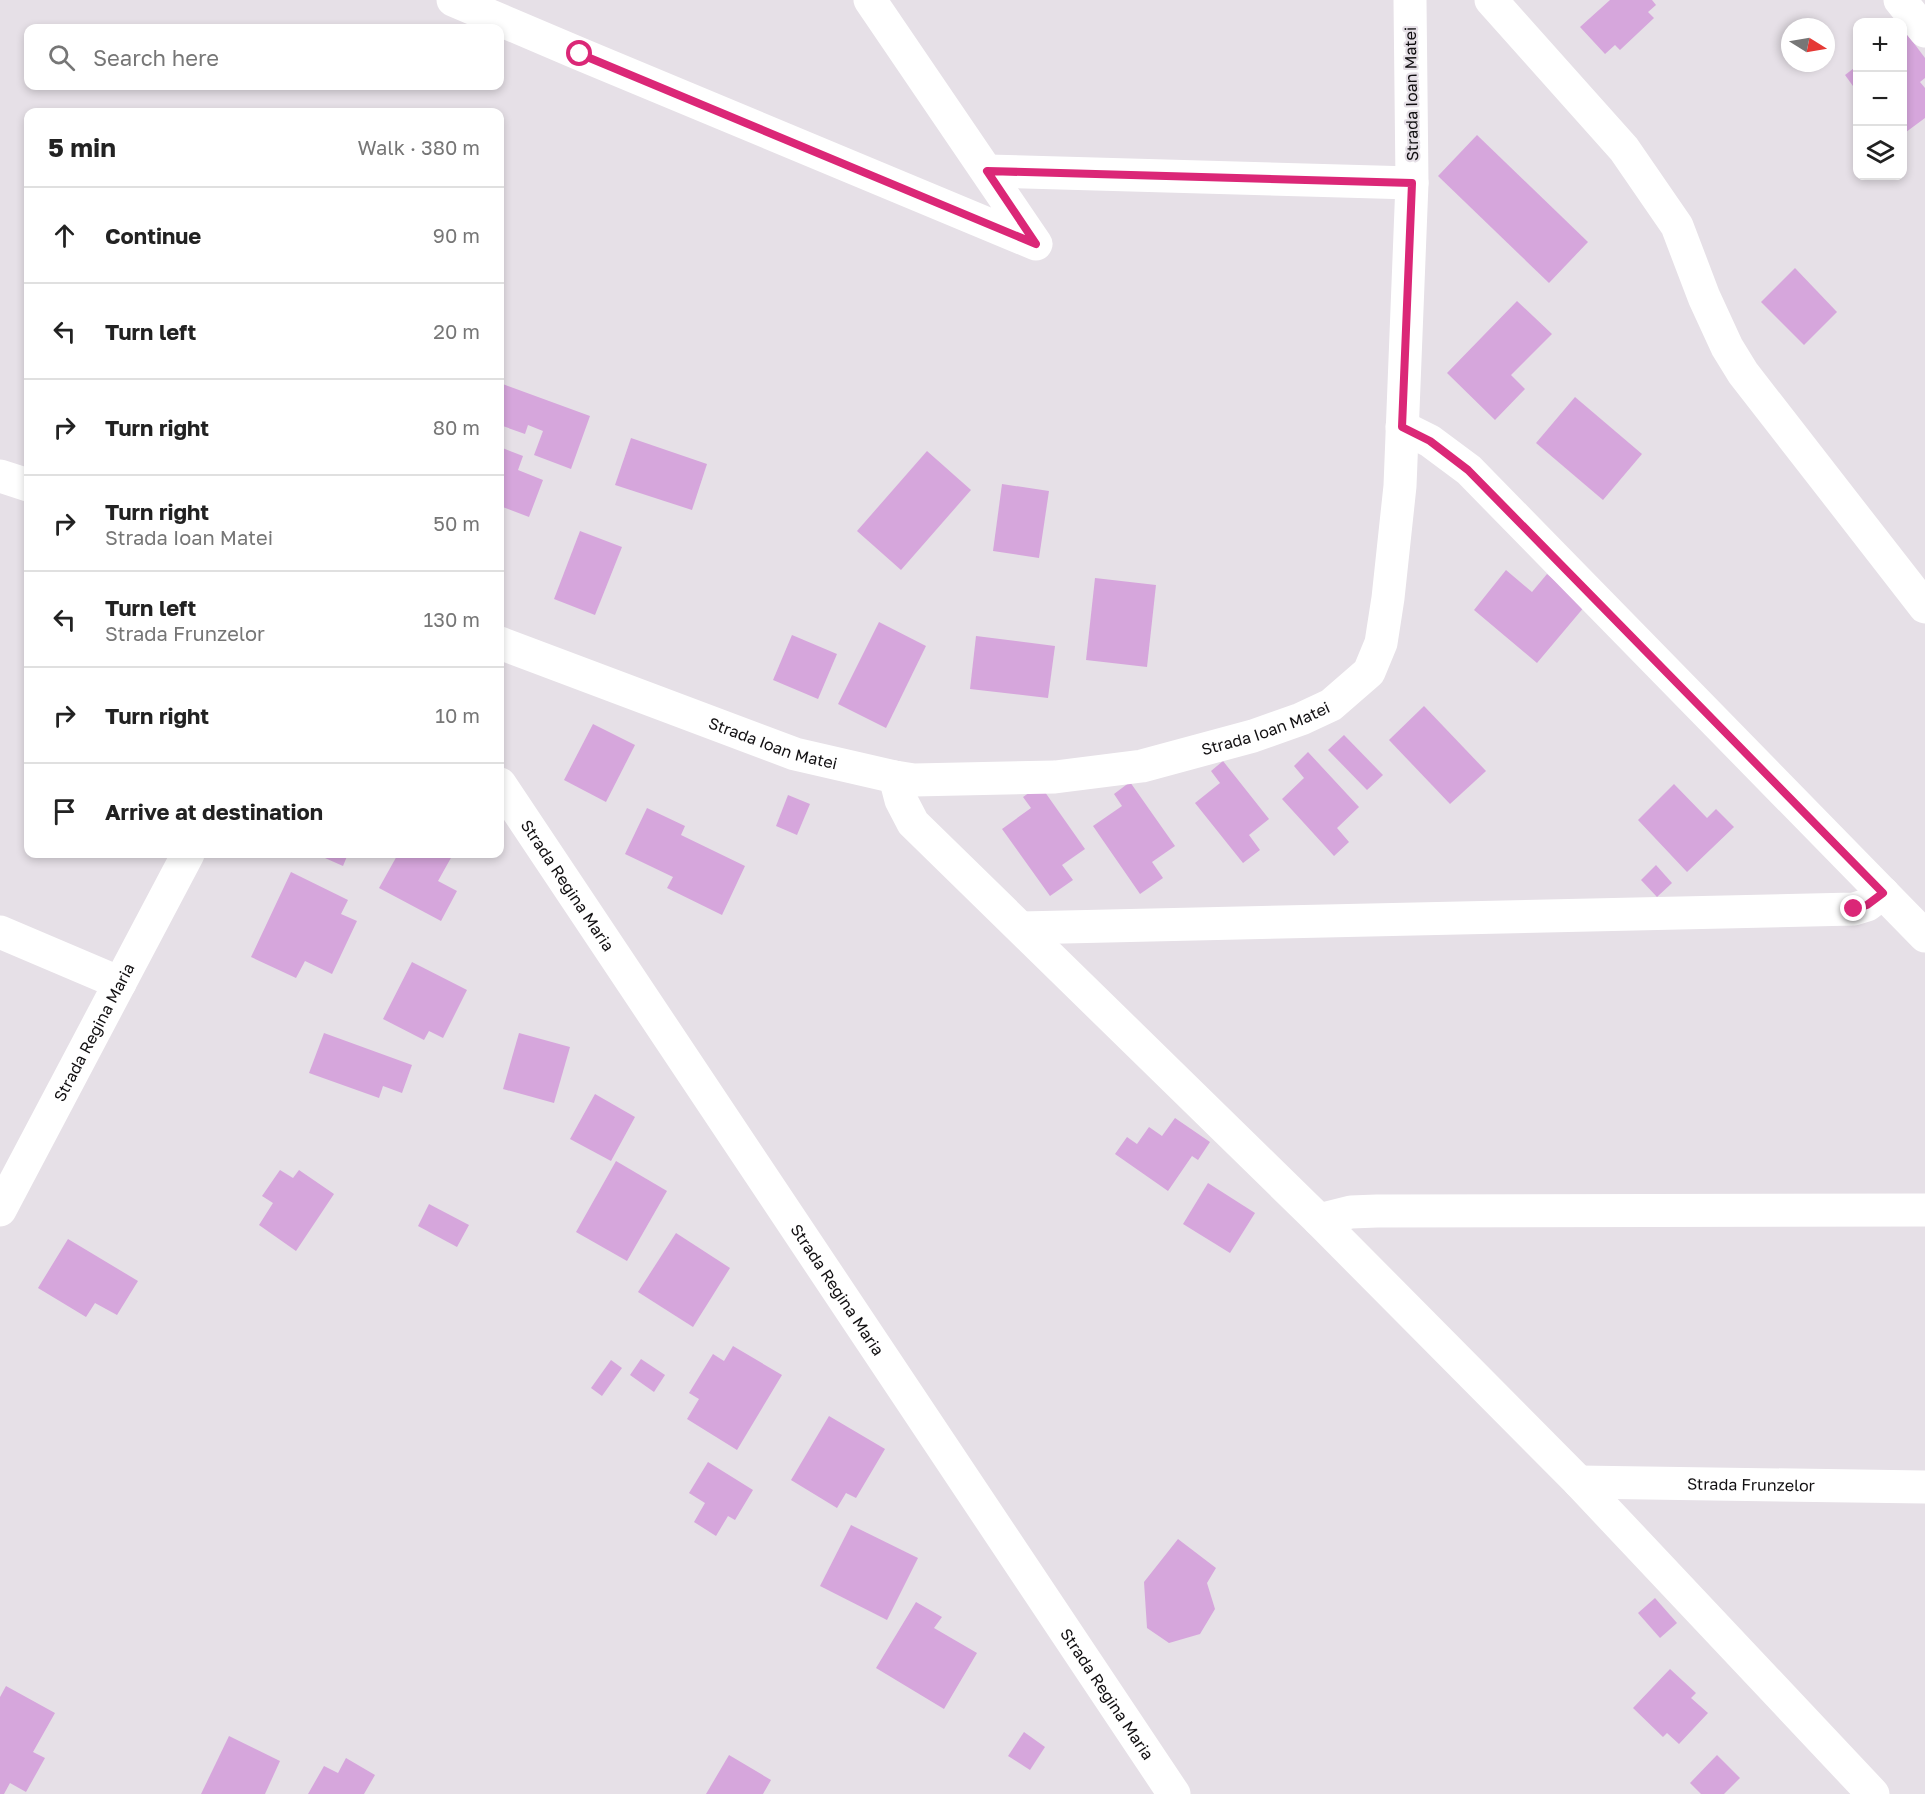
<!DOCTYPE html>
<html lang="en">
<head>
<meta charset="utf-8">
<style>
	body { margin:0; font-family:"Golos Text",sans-serif; background:#f6f6f6; color:#222 }
	.controls { position:absolute; right:18px; top:18px; display:grid; overflow:hidden; border-radius:12px; box-shadow:0 3px 9px #0003 }
	.controls button { width:54px; height:54px; display:grid; place-items:center; padding:0; border:0; border-bottom:2px solid #e0e0e0; background:#fff; color:#222; font:30px sans-serif }
	.compass { position:absolute; left:1781px; top:18px; width:54px; height:54px; border-radius:50%; background:#fff; box-shadow:0 3px 9px #0003; rotate:101deg }
	.stop { position:absolute; width:18px; height:18px; margin:-14px; border:4px solid #db2777; border-radius:50%; background:#fff }
	.stop.end { background:#db2777; border-color:#fff; box-shadow:0 2px 6px #0008 }
	.list { margin:0; padding:0; list-style:none }
	h2 { display:flex; justify-content:space-between; align-items:center; height:78px; margin:0; padding:0 24px; font-size:26px }
	h2 small { font-size:20px; font-weight:400; color:#767676 }
	.list li { display:grid; grid-template-columns:39px 1fr auto; gap:18px; align-items:center; box-sizing:border-box; height:96px; padding:0 24px; border-top:2px solid #e0e0e0 }
	.list b { display:block; font-size:22px; white-space:nowrap }
	.list p { margin:0; font-size:20px; white-space:nowrap; color:#767676 }
	.list em { font-size:20px; font-style:normal; color:#767676 }
	.icon { flex:none; width:33px; height:33px; fill:none; stroke:currentColor; stroke-width:2; stroke-linecap:round; stroke-linejoin:round }
	.map { position:relative; flex:none; width:1925px; height:1794px; overflow:hidden }
	.search { position:absolute; background:#fff; box-shadow:0 3px 9px #0003; left:24px; top:24px; width:480px; height:66px; display:flex; align-items:center; gap:15px; box-sizing:border-box; padding:0 21px; border-radius:12px; color:#767676; font-size:22px }
	.panel { position:absolute; background:#fff; box-shadow:0 3px 9px #0003; left:24px; top:108px; width:480px; height:750px; border-radius:12px }
	.map>svg:first-child { display:block }
	.building { fill:#d6a6dc }
	.lines { fill:none; stroke-linecap:round; stroke-linejoin:round }
	.street { stroke:#fff; stroke-width:33 }
	.route { stroke:#db2777; stroke-width:8 }
	.labels { text-anchor:middle; dominant-baseline:central; stroke-width:4.5; stroke-linejoin:round; paint-order:stroke }
	.street-label { font-size:16px; fill:#121012; stroke:#e6e0e7 }
</style>
</head>
<body>
<div class="map">
<svg width="1925" height="1794" viewBox="0 0 1925 1794">
	<rect width="100%" height="100%" fill="#e6e0e7"/>
	<g class="building">
		<polygon points="1610,0 1652,0 1656,5 1648,12 1654,18 1620,50 1615,45 1605,54 1580,27"/>
		<polygon points="1904,30 1925,58 1925,78 1920,82 1925,88 1925,118 1902,135 1902,32"/>
		<polygon points="1858,65 1858,93 1845,75"/>
		<polygon points="1477,135 1588,242 1549,283 1438,176"/>
		<polygon points="1795,268 1837,312 1804,345 1761,302"/>
		<polygon points="1517,301 1552,334 1511,375 1525,389 1495,420 1447,373"/>
		<polygon points="500,383 590,416 571,469 534,455 543,431 528,425 525,434 500,425"/>
		<polygon points="1575,397 1642,454 1603,500 1536,443"/>
		<polygon points="631,438 707,464 692,510 615,485"/>
		<polygon points="500,447 523,456 518,470 543,480 529,517 500,506"/>
		<polygon points="927,451 971,490 901,570 857,531"/>
		<polygon points="1002,484 1049,491 1039,558 993,551"/>
		<polygon points="580,531 622,547 595,615 554,599"/>
		<polygon points="1506,570 1532,592 1547,574 1585,606 1537,663 1474,610"/>
		<polygon points="1095,578 1156,585 1147,667 1086,660"/>
		<polygon points="879,622 926,646 886,728 838,704"/>
		<polygon points="792,635 837,654 818,699 773,680"/>
		<polygon points="976,636 1055,646 1048,698 970,689"/>
		<polygon points="1424,706 1486,771 1450,804 1389,740"/>
		<polygon points="593,724 635,745 606,802 564,780"/>
		<polygon points="1344,735 1383,775 1367,790 1328,750"/>
		<polygon points="1308,752 1359,807 1337,828 1349,842 1334,856 1282,799 1304,778 1294,766"/>
		<polygon points="1223,761 1269,819 1249,835 1260,850 1243,863 1195,803 1220,783 1211,771"/>
		<polygon points="1130,782 1175,846 1152,862 1163,878 1140,894 1093,826 1122,806 1114,794"/>
		<polygon points="1674,784 1707,818 1716,809 1734,827 1687,872 1638,820"/>
		<polygon points="1040,785 1085,849 1062,865 1073,880 1050,896 1002,829 1031,808 1023,797"/>
		<polygon points="788,795 810,804 797,835 776,826"/>
		<polygon points="647,808 685,826 681,835 745,866 722,915 667,888 673,877 625,854"/>
		<polygon points="316,854 348,854 343,866"/>
		<polygon points="398,854 448,854 452,856 438,881 457,891 441,921 379,888"/>
		<polygon points="1656,865 1672,883 1657,897 1641,880"/>
		<polygon points="291,872 348,900 341,914 357,921 332,974 305,961 296,978 251,957"/>
		<polygon points="412,962 467,990 443,1038 429,1031 424,1040 383,1019"/>
		<polygon points="324,1033 412,1065 402,1093 383,1086 379,1098 309,1073"/>
		<polygon points="519,1033 570,1047 554,1103 503,1089"/>
		<polygon points="595,1094 635,1117 611,1161 570,1139"/>
		<polygon points="1175,1118 1210,1142 1198,1160 1192,1156 1168,1191 1115,1154 1127,1137 1137,1144 1149,1127 1162,1136"/>
		<polygon points="616,1161 667,1191 627,1261 576,1232"/>
		<polygon points="280,1170 293,1178 299,1170 334,1194 296,1251 259,1225 273,1203 262,1196"/>
		<polygon points="1208,1183 1255,1213 1230,1253 1183,1224"/>
		<polygon points="429,1204 469,1225 457,1247 418,1226"/>
		<polygon points="676,1233 730,1268 693,1327 638,1292"/>
		<polygon points="68,1239 138,1281 117,1315 95,1303 86,1317 38,1288"/>
		<polygon points="733,1346 782,1375 737,1450 687,1419 699,1399 689,1393 713,1354 724,1361"/>
		<polygon points="641,1359 665,1375 654,1392 630,1375"/>
		<polygon points="611,1360 622,1368 602,1396 591,1388"/>
		<polygon points="829,1416 885,1449 856,1498 846,1493 837,1508 791,1480"/>
		<polygon points="708,1462 753,1490 735,1520 728,1516 716,1536 694,1522 705,1503 689,1493"/>
		<polygon points="851,1525 918,1558 887,1620 820,1586"/>
		<polygon points="1178,1539 1216,1568 1207,1583 1215,1609 1200,1634 1169,1643 1147,1628 1144,1582"/>
		<polygon points="1655,1598 1677,1623 1660,1638 1638,1613"/>
		<polygon points="916,1602 942,1617 934,1628 977,1653 944,1709 876,1668"/>
		<polygon points="1670,1669 1696,1693 1691,1698 1708,1713 1679,1744 1667,1733 1663,1737 1633,1708"/>
		<polygon points="6,1686 55,1713 33,1752 45,1758 26,1792 10,1783 4,1794 0,1794 0,1697"/>
		<polygon points="1024,1732 1045,1747 1030,1770 1008,1756"/>
		<polygon points="229,1736 280,1761 265,1794 201,1794"/>
		<polygon points="729,1755 771,1780 763,1794 706,1794"/>
		<polygon points="1717,1755 1740,1778 1724,1794 1701,1794 1690,1783"/>
		<polygon points="346,1758 375,1775 364,1794 308,1794 324,1766 338,1773"/>
	</g>
	<g class="lines">
		<g class="street">
			<polyline points="453,0 580,54 1036,244 870,0"/>
			<polyline points="1491,0 1624,149 1677,226 1704,297 1727,347 1743,373 1925,607"/>
			<polyline points="1900,0 1925,31"/>
			<polyline points="987,171 1412,183"/>
			<polyline points="1402,427 1430,441 1469,470 1925,936"/>
			<polyline points="0,476 28,485"/>
			<path id="s1" d="M500,643L795,754L895,777L914,780L1055,777L1142,766L1253,736L1301,719L1331,705L1369,672L1381,643L1388,598L1400,486L1412,183L1410,0"/>
			<polyline points="895,777 901,800 913,823 1319,1220 1579,1482 1873,1794"/>
			<path id="s2" d="M500,784L1174,1794"/>
			<polyline points="1021,928 1854,909 1867,905 1883,893"/>
			<polyline points="0,932 120,983"/>
			<path id="s3" d="M0,1210L188,854"/>
			<polyline points="1319,1220 1351,1212 1377,1211 1925,1210"/>
			<path id="s4" d="M1579,1482L1925,1487"/>
		</g>
	</g>
	<g class="lines">
		<polyline class="route" points="580,54 1036,244 987,171 1412,183 1402,427 1430,441 1468,470 1883,893 1867,905 1854,909"/>
	</g>
	<g class="labels">
		<g class="street-label">
			<text transform="translate(1411 94) rotate(-91)">Strada Ioan Matei</text>
			<text stroke="none"><textPath href="#s1" startOffset="795">Strada Ioan Matei</textPath></text>
			<text stroke="none"><textPath href="#s1" startOffset="291">Strada Ioan Matei</textPath></text>
			<text stroke="none"><textPath href="#s2" startOffset="122">Strada Regina Maria</textPath></text>
			<text stroke="none"><textPath href="#s3" startOffset="201">Strada Regina Maria</textPath></text>
			<text stroke="none"><textPath href="#s2" startOffset="608">Strada Regina Maria</textPath></text>
			<text stroke="none"><textPath href="#s4" startOffset="172">Strada Frunzelor</textPath></text>
			<text stroke="none"><textPath href="#s2" startOffset="1094">Strada Regina Maria</textPath></text>
		</g>
	</g>
</svg>
<div class="controls">
<button>+</button>
<button>−</button>
<button><svg class="icon" aria-label="layers" viewBox="0 0 24 24"><path d="M12 4l9 5-9 5-9-5zM3 14l9 5 9-5"/></svg></button>
</div>
<svg class="compass" viewBox="-18 -18 36 36"><path d="M0-13l5 13h-10z" fill="#e53935"/><path d="M0 13l5-13h-10z" fill="#767676"/></svg>
<div class="stop" style="left:580px;top:54px"></div>
<div class="stop end" style="left:1854px;top:909px"></div>
<div class="search"><svg class="icon" aria-label="search" viewBox="0 0 24 24"><circle cx="10" cy="10" r="6"/><path d="M15 15l6 6"/></svg>Search here</div>
<section class="panel">
<h2>5 min<small>Walk · 380 m</small></h2>
<ul class="list">
<li><svg class="icon" aria-label="ahead" viewBox="0 0 24 24"><path d="M12 20V5M6 11l6-6 6 6"/></svg><div><b>Continue</b></div><em>90 m</em></li>
<li><svg class="icon" aria-label="left" viewBox="0 0 24 24"><path d="M17 20v-9H6M10 6l-5 5 5 5"/></svg><div><b>Turn left</b></div><em>20 m</em></li>
<li><svg class="icon" aria-label="right" viewBox="0 0 24 24"><path d="M7 20v-9h11M14 6l5 5-5 5"/></svg><div><b>Turn right</b></div><em>80 m</em></li>
<li><svg class="icon" aria-label="right" viewBox="0 0 24 24"><path d="M7 20v-9h11M14 6l5 5-5 5"/></svg><div><b>Turn right</b><p>Strada Ioan Matei</p></div><em>50 m</em></li>
<li><svg class="icon" aria-label="left" viewBox="0 0 24 24"><path d="M17 20v-9H6M10 6l-5 5 5 5"/></svg><div><b>Turn left</b><p>Strada Frunzelor</p></div><em>130 m</em></li>
<li><svg class="icon" aria-label="right" viewBox="0 0 24 24"><path d="M7 20v-9h11M14 6l5 5-5 5"/></svg><div><b>Turn right</b></div><em>10 m</em></li>
<li><svg class="icon" aria-label="arrive" viewBox="0 0 24 24"><path d="M6 21V4h12l-3 4 3 4H6"/></svg><div><b>Arrive at destination</b></div></li>
</ul>
</section>
</div>
</body>
</html>
